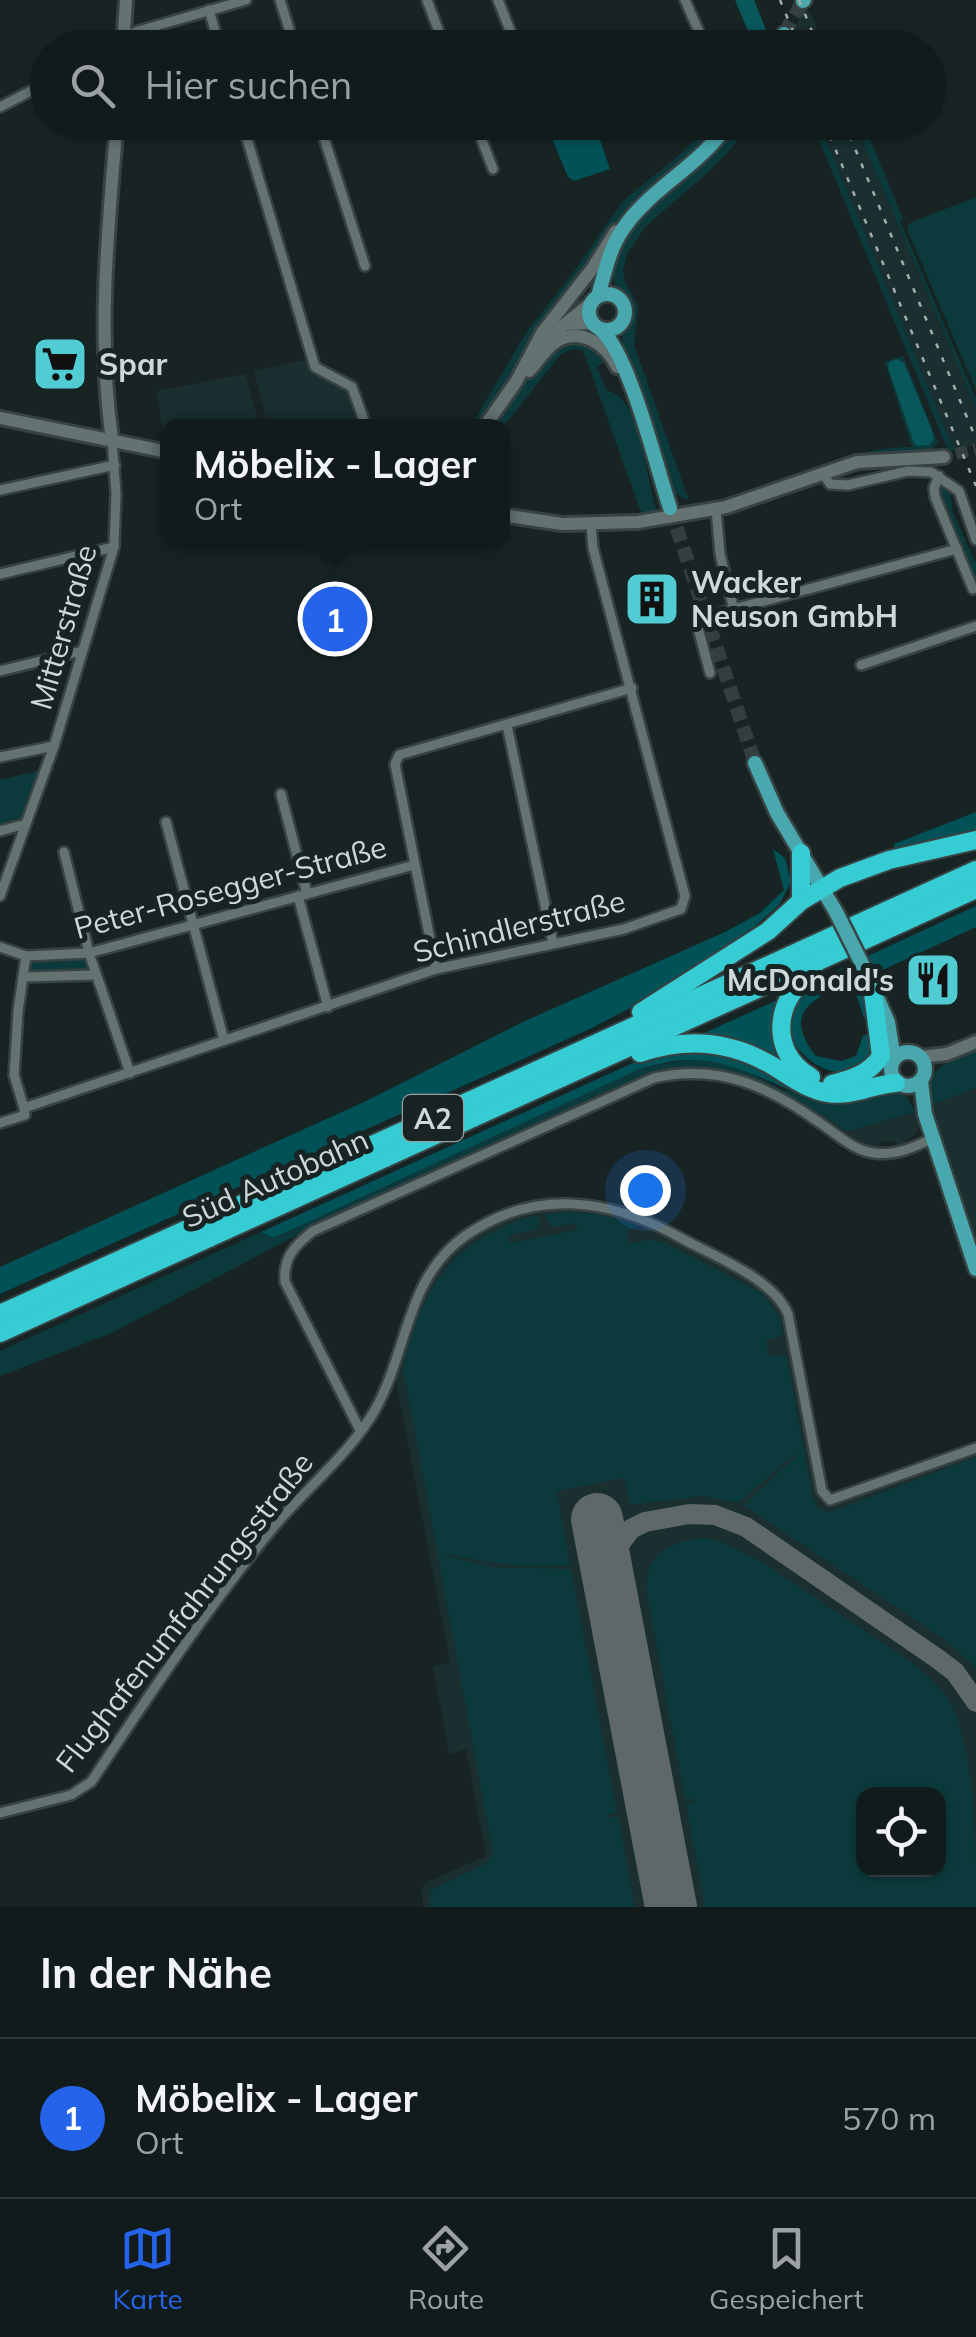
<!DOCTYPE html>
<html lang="de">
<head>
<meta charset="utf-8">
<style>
	body { margin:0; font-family:Mulish,sans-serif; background:#1f2828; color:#f1f3f6 }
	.controls { position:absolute; right:30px; bottom:30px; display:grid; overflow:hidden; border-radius:20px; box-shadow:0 2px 8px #0004 }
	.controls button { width:90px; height:90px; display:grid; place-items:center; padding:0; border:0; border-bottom:2px solid #31393a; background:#121b1b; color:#f1f3f6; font:50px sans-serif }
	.you { position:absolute; left:645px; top:1190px; width:35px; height:35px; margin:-25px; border:8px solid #fff; border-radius:50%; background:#1a73e8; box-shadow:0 0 0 15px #1a73e833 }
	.badge { display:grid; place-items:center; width:65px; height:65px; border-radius:50%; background:#2563eb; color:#fff; font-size:32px; font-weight:700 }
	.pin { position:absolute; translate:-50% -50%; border:5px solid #fff; box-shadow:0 2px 10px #0006 }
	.popup { position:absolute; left:160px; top:419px; width:350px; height:130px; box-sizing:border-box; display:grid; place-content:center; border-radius:20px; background:#121b1b; filter:drop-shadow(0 2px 8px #0005); font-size:32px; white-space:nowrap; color:#9ca1a3 }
	.popup b { font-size:38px; color:#f1f3f6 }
	.popup::after { content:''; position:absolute; left:50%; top:100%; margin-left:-20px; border:20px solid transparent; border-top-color:#121b1b }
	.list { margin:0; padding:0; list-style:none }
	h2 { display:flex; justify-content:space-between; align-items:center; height:130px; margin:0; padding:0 40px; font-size:42px }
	h2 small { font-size:32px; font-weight:400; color:#9ca1a3 }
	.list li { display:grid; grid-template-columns:65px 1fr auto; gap:30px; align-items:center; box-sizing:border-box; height:160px; padding:0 40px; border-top:2px solid #31393a }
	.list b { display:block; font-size:38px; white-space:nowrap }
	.list p { margin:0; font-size:32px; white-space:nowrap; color:#9ca1a3 }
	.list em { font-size:32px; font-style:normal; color:#9ca1a3 }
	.icon { flex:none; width:55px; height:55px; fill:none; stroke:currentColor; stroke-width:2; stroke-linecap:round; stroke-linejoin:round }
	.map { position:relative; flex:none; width:976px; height:1907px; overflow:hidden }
	.search { position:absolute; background:#121b1b; box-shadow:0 2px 8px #0004; left:30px; right:30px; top:30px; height:110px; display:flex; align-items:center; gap:25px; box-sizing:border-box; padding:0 35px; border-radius:55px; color:#9ca1a3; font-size:38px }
	.sheet { height:290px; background:#121b1b }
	nav { display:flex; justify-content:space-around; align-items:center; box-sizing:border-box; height:140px; border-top:2px solid #31393a; background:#121b1b; font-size:28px; color:#9ca1a3 }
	nav a { display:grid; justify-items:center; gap:5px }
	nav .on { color:#2563eb }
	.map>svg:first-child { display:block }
	.built { fill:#1b2e30; fill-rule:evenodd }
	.green { fill:#0c3a3c; fill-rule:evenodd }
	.forest { fill:#005256 }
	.water { fill:#07575b }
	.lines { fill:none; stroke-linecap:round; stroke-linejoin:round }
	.taxiway { stroke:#5e6868; stroke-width:20 }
	.runway { stroke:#5e6868; stroke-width:52 }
	.secondary-tunnel { stroke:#333f3f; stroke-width:12; stroke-dasharray:12 6; stroke-linecap:butt }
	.primary-tunnel { stroke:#333f3f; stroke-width:14; stroke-dasharray:14 7; stroke-linecap:butt }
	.street-casing { stroke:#384242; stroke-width:14 }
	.secondary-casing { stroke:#384242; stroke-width:18 }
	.primary-casing { stroke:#384242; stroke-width:19 }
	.highway-casing { stroke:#384242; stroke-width:22 }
	.street { stroke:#647272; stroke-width:9 }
	.secondary { stroke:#647272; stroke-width:12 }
	.primary { stroke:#48a8ad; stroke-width:14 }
	.highway { stroke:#36ccd4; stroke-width:18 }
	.rail { stroke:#a4adad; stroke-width:2.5; stroke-dasharray:5 10; stroke-linecap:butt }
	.primary-bridge-casing { stroke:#384242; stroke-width:19; stroke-linecap:butt }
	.primary-bridge { stroke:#48a8ad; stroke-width:14 }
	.labels { text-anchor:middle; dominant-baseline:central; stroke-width:10; stroke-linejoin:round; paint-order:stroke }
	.shield { fill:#182424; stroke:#98a1a1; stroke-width:2.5 }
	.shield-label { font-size:28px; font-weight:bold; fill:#cfd7d7 }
	.poi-label { font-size:30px; font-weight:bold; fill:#cfd7d7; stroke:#182424; text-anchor:start }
	.street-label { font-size:30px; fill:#cfd7d7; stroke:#182424 }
</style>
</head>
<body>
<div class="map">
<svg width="976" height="1907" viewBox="0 0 976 1907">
	<rect width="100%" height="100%" fill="#182424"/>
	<g class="built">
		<polygon points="806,9 812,15 825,47 788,47 787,40"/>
		<polygon points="819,123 855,123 976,409 976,445 954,450"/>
		<polygon points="309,359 313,374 350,388 362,426 268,426 254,371"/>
		<polygon points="245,374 260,426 168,426 167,443 163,437 157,391"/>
		<polygon points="976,1088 976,1250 931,1105"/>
		<polygon points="915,1112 919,1127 916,1134 897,1147 894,1141 881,1142 878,1148 866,1146 846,1132"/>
		<path d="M569,1206L604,1210L658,1230L660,1235L672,1238L763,1287L781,1307L821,1504L833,1505L976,1451V1907H423L422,1889L427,1882L486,1856L466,1749L449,1754L433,1666L450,1662L394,1371L418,1300L432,1275L452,1252L499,1221L535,1209ZM864,1794H938V1870H864Z"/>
	</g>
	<g class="green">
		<polygon points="710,123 724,123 678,170 643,194 620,217 594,260 533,342 478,426 471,426 526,333 573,273 623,201 682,153"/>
		<path d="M736,123H755L745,139L741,137L712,169L646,226L627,254L623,270L625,282L638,306L634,345L689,501L671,491L623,345L622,334L629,310C626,297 614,290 613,276C610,224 670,194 702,164C715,152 726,138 736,123Z"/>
		<polygon points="812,123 819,123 954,450 949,451 945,443"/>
		<polygon points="855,123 863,123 903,218 900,221 976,399 976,409"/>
		<polygon points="976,197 976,390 907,229 910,223"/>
		<path d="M579,340L602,351L603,363L597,367L607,391C641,394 647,484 657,512L642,515L583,350L573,349L560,355L503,427L494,426L537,367L557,345Z"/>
		<path d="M903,356L938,443L933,446L934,451L942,453L883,454L850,460L848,457C806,471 749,509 699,506C730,498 761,491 791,480C838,462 859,448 912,447L885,362Z"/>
		<polygon points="941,487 950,491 953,513 976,564 976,593 937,492"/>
		<polygon points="42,770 24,822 0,829 0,780"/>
		<polygon points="83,957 88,960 90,970 86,974 28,975 27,962 32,959"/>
		<path d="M976,1050V1088L931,1105C924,1066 946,1064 976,1050Z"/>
		<path d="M688,1060L718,1062L746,1071L783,1090L828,1101L890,1088L908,1098L915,1112L846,1132C812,1107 754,1073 712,1068C696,1066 680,1069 665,1071L312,1227L112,1333L0,1376V1351L261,1232L275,1238L642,1068Z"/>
		<path d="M570,1212C594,1213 616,1216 638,1227L626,1230L630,1244L651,1239L667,1244L762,1293L779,1316L783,1335L766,1341L768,1356L784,1355L787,1358L812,1495L818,1509L831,1512L976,1457V1668L945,1640L744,1505L796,1456L794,1454L739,1503L704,1496L630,1505L624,1478L557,1491L570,1565C528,1569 487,1564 447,1553L445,1555L491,1567L571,1569L617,1812L608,1815L610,1818L618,1816L635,1907H429L431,1890L487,1863L493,1853L403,1367C421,1287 455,1236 538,1215L539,1224L535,1230L509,1235L510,1243L577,1230L576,1223L551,1227L545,1214Z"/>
		<path d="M709,1538C754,1552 794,1584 833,1610C871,1636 920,1662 948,1698C976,1750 976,1845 976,1907H705L686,1804L694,1802V1799H685L646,1589C646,1552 675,1538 709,1538ZM864,1794H938V1870H864Z"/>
	</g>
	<g class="forest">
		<polygon points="562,122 594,123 610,169 574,181 568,177 548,129"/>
		<polygon points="976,812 976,832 895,848 894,844"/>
		<polygon points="773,849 785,858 791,882 779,905 752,929 653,996 592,1028 0,1294 0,1267 364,1102 525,1021 725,932 760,913 784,890"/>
		<polygon points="976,906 976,927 876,973 868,956"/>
		<path d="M852,964L862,985L868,1017L864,1018L852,982C813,999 781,1011 816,1056L841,1061L856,1056L863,1036L868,1034L875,1040C866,1120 732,1035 815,981C826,974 840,969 852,964Z"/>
		<polygon points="775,1001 780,1005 783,1063 727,1039 702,1034"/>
		<path d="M700,1052L732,1056L828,1101L822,1103C779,1089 734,1058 688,1060C673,1060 657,1065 642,1068L274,1238L261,1232L635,1062L665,1053Z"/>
	</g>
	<g class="water">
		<polygon points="735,0 754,0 766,30 762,39 751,38"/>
		<polygon points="897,359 904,363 931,428 934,439 929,445 918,446 914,443 888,368 889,362"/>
	</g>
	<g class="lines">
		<polyline class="taxiway" points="609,1583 613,1553 631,1529 645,1522 689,1514 715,1515 746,1527 938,1659 955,1672 976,1702"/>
		<polyline class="runway" points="597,1519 671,1907"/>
		<polyline class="secondary-tunnel" points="956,454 976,449"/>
		<g class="primary-tunnel">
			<polyline points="784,34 803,1"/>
			<polyline points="670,508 755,763"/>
		</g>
		<g class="street-casing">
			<g id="street">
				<polyline points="280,0 295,48"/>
				<polyline points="427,0 445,48"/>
				<polyline points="498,0 517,48"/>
				<polyline points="685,0 706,48"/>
				<polyline points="209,10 220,48"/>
				<polyline points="109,48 135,32 246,0"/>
				<polyline points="0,107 48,82"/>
				<polyline points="242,122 315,367 352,387 366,426"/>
				<polyline points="319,122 365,266"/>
				<polyline points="475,122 493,169"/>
				<polyline points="823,474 830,484 848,485 908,471 931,472 959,491 976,540"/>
				<polyline points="939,476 934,488 935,497 973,589"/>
				<polyline points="0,490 115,465"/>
				<polyline points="716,509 720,554 734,610"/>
				<polyline points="0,574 114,547"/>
				<polyline points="861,665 976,626"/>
				<polyline points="0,671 82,651"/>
				<polyline points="710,673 698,628 701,620 708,616 957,549"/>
				<polyline points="507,725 553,943"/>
				<polyline points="0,757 54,746"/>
				<polyline points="281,794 307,894"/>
				<polyline points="166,822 224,1040"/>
				<polyline points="0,831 26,824"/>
				<polyline points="64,852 89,953 130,1073"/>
				<polyline points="0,896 54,746 114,547 116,494 112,439"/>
				<polyline points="298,896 328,1007"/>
				<polyline points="0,947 26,956 89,953 414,865"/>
				<polyline points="436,969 395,764 399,755 632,688"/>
				<polyline points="23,977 96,975"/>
				<polyline points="24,1108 14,1075 18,1011 26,956"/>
				<polyline points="0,1123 25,1115 24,1108 436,969 624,929 681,909 685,896 593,548 591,524"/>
				<path d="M360,1430L285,1282C283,1258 294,1246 313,1231L654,1078C718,1063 768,1086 820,1123C837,1134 854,1151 874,1153C895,1156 915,1147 933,1138"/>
				<path d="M0,1813L71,1795L91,1782C150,1694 209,1605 277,1523C308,1487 354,1449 376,1408C408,1350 406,1278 465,1236C534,1188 609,1198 679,1237C713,1256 773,1278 788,1314L822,1491L830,1500L976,1448"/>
			</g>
		</g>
		<g class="secondary-casing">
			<g id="secondary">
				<polyline points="123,48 126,0"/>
				<polyline points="566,324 591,323"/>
				<polyline points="544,341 590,304"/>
				<path d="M529,371C538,362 545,348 557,341C581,327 607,345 617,367"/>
				<polyline points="0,418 168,452"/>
				<polyline points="485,426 516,382 542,333 592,269 616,231"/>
				<path d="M112,439C97,336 108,226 117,122"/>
				<polyline points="502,515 562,524 638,522 726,507 857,462 944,457"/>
				<polyline points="921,1057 947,1054 976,1042"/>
			</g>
		</g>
		<g class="primary-casing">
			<g id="primary">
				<polyline points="803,1 804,0"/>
				<polyline points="779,42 784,34"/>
				<circle cx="607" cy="312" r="18"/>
				<path d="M598,296C605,273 609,249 623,229C651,187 701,166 729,122"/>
				<path d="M601,330C629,353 657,469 670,508"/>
				<polyline points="755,763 777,813 836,912"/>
				<polyline points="863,966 888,1022 894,1059"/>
				<circle cx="908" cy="1069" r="17"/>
				<polyline points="921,1081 925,1114 976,1269"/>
			</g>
		</g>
		<g class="highway-casing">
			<g id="highway">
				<polyline points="801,853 801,901"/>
				<polyline points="853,926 976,870"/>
				<polyline points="860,942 976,889"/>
				<polyline points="641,1012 768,931 801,901 840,878 889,860 976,840"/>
				<path d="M640,1053C686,1037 731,1041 773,1066C791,1077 808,1090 828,1093C853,1097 873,1084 896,1083"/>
				<path d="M811,1077C768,1053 774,996 814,973"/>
				<path d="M832,1084C852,1079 869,1074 881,1056L872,985"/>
				<polyline points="0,1314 837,934"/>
				<polyline points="0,1333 845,949"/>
			</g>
		</g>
		<use href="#street" class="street"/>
		<use href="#secondary" class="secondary"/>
		<use href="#primary" class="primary"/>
		<use href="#highway" class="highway"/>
		<g class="rail">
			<polyline points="780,0 800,48"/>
			<polyline points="799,0 819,48"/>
			<polyline points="824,122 976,486"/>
			<polyline points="844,122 976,439"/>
		</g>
		<g class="primary-bridge-casing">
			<polyline id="primary-bridge" points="836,912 863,966"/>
		</g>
		<use href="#primary-bridge" class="primary-bridge"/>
	</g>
	<defs>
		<g id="supermarket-square" transform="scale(2.875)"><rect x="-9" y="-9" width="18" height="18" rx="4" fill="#51ccd3" stroke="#182424"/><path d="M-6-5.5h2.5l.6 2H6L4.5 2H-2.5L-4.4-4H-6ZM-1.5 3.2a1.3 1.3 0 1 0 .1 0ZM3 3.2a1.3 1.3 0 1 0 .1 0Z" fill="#111"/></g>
		<g id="building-square" transform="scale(2.875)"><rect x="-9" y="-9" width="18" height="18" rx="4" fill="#51ccd3" stroke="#182424"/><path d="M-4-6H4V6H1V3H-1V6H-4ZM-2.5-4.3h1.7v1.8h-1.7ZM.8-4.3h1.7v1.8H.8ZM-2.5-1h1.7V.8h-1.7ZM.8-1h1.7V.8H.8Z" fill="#111"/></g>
		<g id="restaurant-square" transform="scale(2.875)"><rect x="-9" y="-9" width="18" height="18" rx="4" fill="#51ccd3" stroke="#182424"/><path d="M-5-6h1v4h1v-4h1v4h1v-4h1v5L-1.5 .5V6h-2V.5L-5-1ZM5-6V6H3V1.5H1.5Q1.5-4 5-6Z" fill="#111"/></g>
	</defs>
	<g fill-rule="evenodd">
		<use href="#supermarket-square" x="60" y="364"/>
		<use href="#building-square" x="652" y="599"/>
		<use href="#restaurant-square" x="933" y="980"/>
	</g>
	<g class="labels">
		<rect class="shield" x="403" y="1095" width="60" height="46" rx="8"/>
		<g class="shield-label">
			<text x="433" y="1118">A2</text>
		</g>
		<g class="poi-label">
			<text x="99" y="364">Spar</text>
			<text x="691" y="582">Wacker<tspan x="691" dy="34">Neuson GmbH</tspan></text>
			<text x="894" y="980" text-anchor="end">McDonald's</text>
		</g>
		<g class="street-label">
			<text transform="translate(63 627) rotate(-74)">Mitterstraße</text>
			<text transform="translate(230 887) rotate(-15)">Peter-Rosegger-Straße</text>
			<text transform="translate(519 926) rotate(-14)">Schindlerstraße</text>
			<text transform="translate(275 1178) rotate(-24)">Süd Autobahn</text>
			<text transform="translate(184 1612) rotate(-52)">Flughafenumfahrungsstraße</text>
		</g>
	</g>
</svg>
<div class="controls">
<button><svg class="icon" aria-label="locate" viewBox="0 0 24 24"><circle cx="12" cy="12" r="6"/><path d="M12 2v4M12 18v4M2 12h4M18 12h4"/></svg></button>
</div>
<div class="you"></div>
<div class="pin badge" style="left:335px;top:619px">1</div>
<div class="popup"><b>Möbelix - Lager</b>Ort</div>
<div class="search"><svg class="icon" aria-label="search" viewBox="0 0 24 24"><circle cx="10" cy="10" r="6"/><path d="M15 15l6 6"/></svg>Hier suchen</div>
</div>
<section class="sheet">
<h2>In der Nähe<small></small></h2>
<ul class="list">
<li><span class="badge">1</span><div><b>Möbelix - Lager</b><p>Ort</p></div><em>570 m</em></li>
</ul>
</section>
<nav>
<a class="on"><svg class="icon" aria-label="map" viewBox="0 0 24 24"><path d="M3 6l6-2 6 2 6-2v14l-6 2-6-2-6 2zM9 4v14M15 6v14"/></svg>Karte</a>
<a><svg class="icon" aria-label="directions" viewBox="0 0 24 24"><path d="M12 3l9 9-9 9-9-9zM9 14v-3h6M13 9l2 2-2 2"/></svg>Route</a>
<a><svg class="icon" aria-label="saved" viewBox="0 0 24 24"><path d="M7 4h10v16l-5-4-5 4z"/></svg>Gespeichert</a>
</nav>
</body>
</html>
